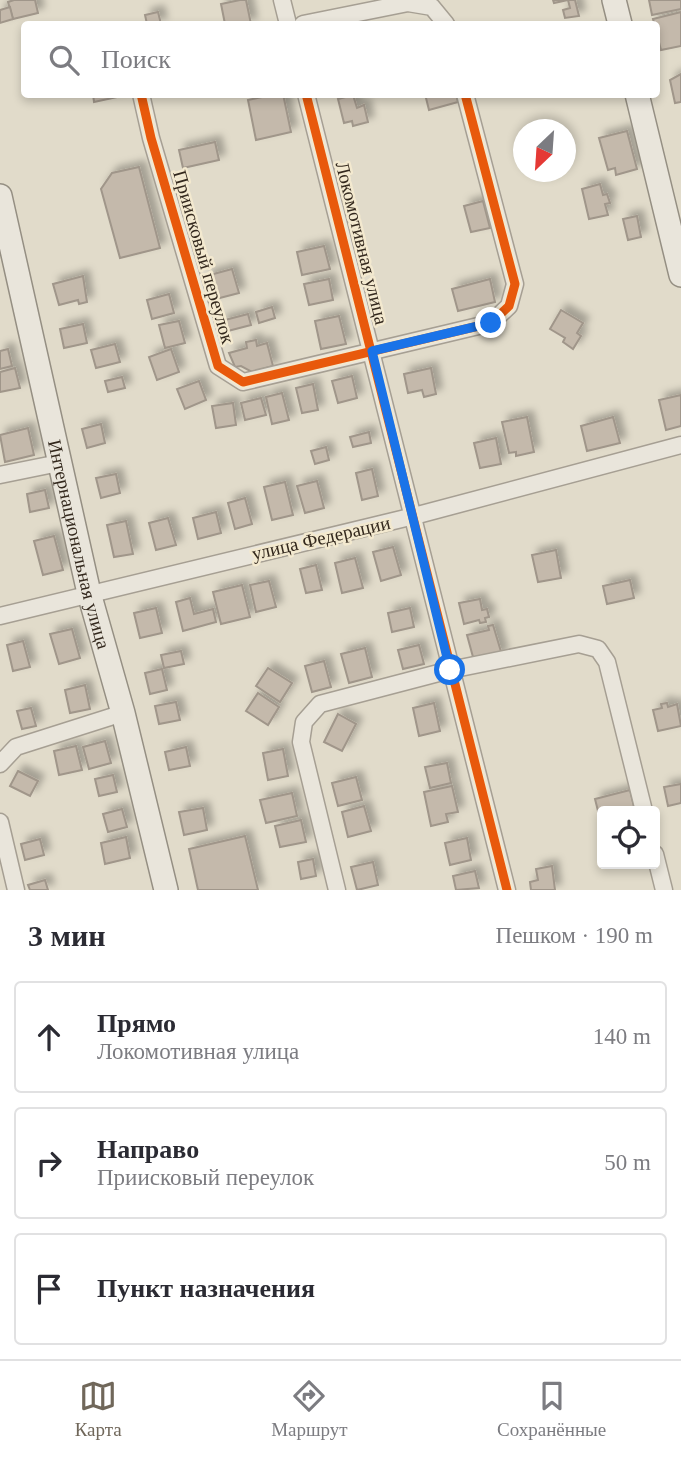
<!DOCTYPE html>
<html lang="ru">
<head>
<meta charset="utf-8">
<style>
	body { margin:0; font-family:Georgia,serif; background:#f2f2f3; color:#2b2b33 }
	.controls { position:absolute; right:21px; bottom:21px; display:grid; overflow:hidden; border-radius:7px; box-shadow:0 4px 10px #0003 }
	.controls button { width:63px; height:63px; display:grid; place-items:center; padding:0; border:0; border-bottom:2px solid #e1e1e2; background:#fff; color:#2b2b33; font:35px sans-serif }
	.compass { position:absolute; left:513px; top:119px; width:63px; height:63px; border-radius:50%; background:#fff; box-shadow:0 4px 10px #0003; rotate:205deg }
	.stop { position:absolute; width:21px; height:21px; margin:-16px; border:5px solid #1a73e8; border-radius:50%; background:#fff }
	.stop.end { background:#1a73e8; border-color:#fff; box-shadow:0 2px 7px #0008 }
	.list { margin:0; padding:0; list-style:none }
	h2 { display:flex; justify-content:space-between; align-items:center; height:91px; margin:0; padding:0 28px; font-size:30px }
	h2 small { font-size:23px; font-weight:400; color:#7c7c81 }
	.list li { display:grid; grid-template-columns:46px 1fr auto; gap:21px; align-items:center; box-sizing:border-box; height:112px; margin:0 14px 14px; padding:0 14px; border:2px solid #e1e1e2; border-radius:7px }
	.list b { display:block; font-size:26px; white-space:nowrap }
	.list p { margin:0; font-size:23px; white-space:nowrap; color:#7c7c81 }
	.list em { font-size:23px; font-style:normal; color:#7c7c81 }
	.icon { flex:none; width:38px; height:38px; fill:none; stroke:currentColor; stroke-width:2; stroke-linecap:round; stroke-linejoin:round }
	.map { position:relative; flex:none; width:681px; height:890px; overflow:hidden }
	.search { position:absolute; background:#fff; box-shadow:0 4px 10px #0003; left:21px; right:21px; top:21px; height:77px; display:flex; align-items:center; gap:18px; box-sizing:border-box; padding:0 24px; border-radius:7px; color:#7c7c81; font-size:26px }
	.sheet { height:469px; background:#fff }
	nav { display:flex; justify-content:space-around; align-items:center; box-sizing:border-box; height:98px; border-top:2px solid #e1e1e2; background:#fff; font-size:19px; color:#7c7c81 }
	nav a { display:grid; justify-items:center; gap:4px }
	nav .on { color:#70675a }
	.map>svg:first-child { display:block }
	.building { fill:#c4b9ab; stroke:#a0968a; stroke-width:2; filter:url(#shadow) }
	.lines { fill:none; stroke-linecap:round; stroke-linejoin:round }
	.street-casing { stroke:#a69f93; stroke-width:19 }
	.secondary-casing { stroke:#958f83; stroke-width:26 }
	.street { stroke:#e9e5db; stroke-width:16 }
	.secondary { stroke:#e9e5db; stroke-width:23 }
	.cycleway-casing { stroke:#f3e9cf; stroke-width:13 }
	.cycleway { stroke:#e8590c; stroke-width:9 }
	.route { stroke:#1a73e8; stroke-width:9 }
	.labels { text-anchor:middle; dominant-baseline:central; stroke-width:5; stroke-linejoin:round; paint-order:stroke }
	.street-label { font-size:19px; fill:#33281d; stroke:#f3e9cf }
</style>
</head>
<body>
<div class="map">
<svg width="681" height="890" viewBox="0 0 681 890">
	<defs>
		<filter id="shadow"><feDropShadow dx="6" dy="-6" stdDeviation="3.5" flood-color="#0004"/></filter>
	</defs>
	<rect width="100%" height="100%" fill="#e1dbca"/>
	<g class="building">
		<polygon points="14,0 35,0 38,13 13,19 8,2"/>
		<polygon points="240,0 246,0 251,24 225,24 221,4"/>
		<polygon points="553,0 575,0 579,16 565,18 563,10 570,8 568,0 554,3"/>
		<polygon points="649,0 681,0 681,9 652,15"/>
		<polygon points="10,7 13,19 0,23 0,10"/>
		<polygon points="158,12 161,24 147,24 145,15"/>
		<polygon points="681,12 681,46 661,50 653,19"/>
		<polygon points="681,74 681,102 675,103 670,80"/>
		<polygon points="93,94 122,94 122,96 94,102"/>
		<polygon points="276,94 283,94 291,132 256,140 248,100"/>
		<polygon points="425,94 456,94 458,102 429,110"/>
		<polygon points="353,95 357,108 364,105 368,122 353,126 352,121 344,123 338,99"/>
		<polygon points="627,131 637,169 616,175 615,168 608,170 599,138"/>
		<polygon points="215,142 219,160 183,168 179,150"/>
		<polygon points="139,167 160,248 120,258 101,189 112,173"/>
		<polygon points="600,184 603,195 607,194 610,203 605,204 608,215 589,219 582,189"/>
		<polygon points="483,201 490,228 471,232 464,206"/>
		<polygon points="637,216 641,237 628,240 623,219"/>
		<polygon points="324,246 330,269 302,275 297,252"/>
		<polygon points="232,269 239,293 212,300 206,276"/>
		<polygon points="83,276 87,302 79,304 78,300 59,305 53,284"/>
		<polygon points="329,279 333,300 309,305 304,284"/>
		<polygon points="490,279 495,302 458,311 452,289"/>
		<polygon points="169,294 174,313 152,319 147,300"/>
		<polygon points="272,307 275,318 259,323 256,312"/>
		<polygon points="561,310 583,323 577,333 581,336 573,349 563,342 565,338 550,329"/>
		<polygon points="248,314 251,325 224,332 221,321"/>
		<polygon points="339,316 346,344 321,349 315,321"/>
		<polygon points="179,321 185,343 165,348 159,325"/>
		<polygon points="83,324 87,343 64,348 60,329"/>
		<polygon points="256,340 257,346 267,343 273,366 252,372 241,366 235,367 229,353 247,348 246,342"/>
		<polygon points="115,344 120,362 96,368 91,350"/>
		<polygon points="8,349 12,366 0,369 0,351"/>
		<polygon points="171,349 179,372 157,380 149,357"/>
		<polygon points="15,368 20,388 0,392 0,372"/>
		<polygon points="431,368 436,394 424,397 422,390 408,393 404,374"/>
		<polygon points="352,376 357,398 338,403 332,381"/>
		<polygon points="122,377 125,388 108,392 105,381"/>
		<polygon points="199,381 206,400 185,409 177,389"/>
		<polygon points="313,384 318,410 302,413 296,388"/>
		<polygon points="282,393 289,420 272,424 266,397"/>
		<polygon points="681,395 681,426 666,430 659,400"/>
		<polygon points="261,398 266,415 245,420 241,403"/>
		<polygon points="233,403 236,425 216,428 212,406"/>
		<polygon points="527,417 534,452 516,456 516,452 509,453 502,422"/>
		<polygon points="613,417 620,443 587,451 581,426"/>
		<polygon points="101,424 105,443 87,448 82,429"/>
		<polygon points="28,428 34,455 5,462 0,435"/>
		<polygon points="369,432 371,443 353,447 350,437"/>
		<polygon points="496,438 501,464 480,468 474,443"/>
		<polygon points="326,447 329,460 315,464 311,451"/>
		<polygon points="372,469 378,496 362,500 356,473"/>
		<polygon points="116,474 120,493 101,498 96,478"/>
		<polygon points="317,481 324,508 305,513 297,486"/>
		<polygon points="285,482 293,515 272,520 264,487"/>
		<polygon points="45,490 49,508 30,512 27,494"/>
		<polygon points="245,498 252,524 235,529 228,503"/>
		<polygon points="216,512 221,533 198,539 193,518"/>
		<polygon points="168,518 176,545 156,550 149,523"/>
		<polygon points="126,521 133,554 114,557 107,525"/>
		<polygon points="54,536 63,570 43,575 34,541"/>
		<polygon points="393,547 401,575 381,581 373,552"/>
		<polygon points="556,550 561,578 538,582 532,555"/>
		<polygon points="355,558 363,588 342,593 335,563"/>
		<polygon points="316,565 322,590 306,593 300,569"/>
		<polygon points="630,580 634,598 607,604 603,586"/>
		<polygon points="269,581 276,607 256,612 250,585"/>
		<polygon points="242,585 250,617 221,624 213,592"/>
		<polygon points="190,598 194,614 213,609 216,622 183,631 176,602"/>
		<polygon points="480,599 482,610 487,609 489,617 485,618 486,622 480,623 479,620 464,624 459,603"/>
		<polygon points="156,608 162,633 140,638 134,613"/>
		<polygon points="410,608 414,627 392,632 388,613"/>
		<polygon points="493,625 502,655 476,668 467,635 489,630 488,626"/>
		<polygon points="72,629 80,658 59,664 50,634"/>
		<polygon points="23,641 30,667 13,671 7,645"/>
		<polygon points="419,645 424,664 403,669 398,650"/>
		<polygon points="365,648 372,677 349,683 341,654"/>
		<polygon points="181,651 184,664 164,668 161,655"/>
		<polygon points="324,661 331,687 312,692 305,666"/>
		<polygon points="268,668 292,683 280,702 256,686"/>
		<polygon points="162,669 167,690 150,694 145,673"/>
		<polygon points="85,685 90,709 70,713 65,690"/>
		<polygon points="258,693 279,707 268,725 246,711"/>
		<polygon points="176,702 180,720 159,724 155,706"/>
		<polygon points="434,703 440,731 419,736 413,708"/>
		<polygon points="667,703 668,707 677,704 681,726 658,731 653,710 662,708 661,704"/>
		<polygon points="31,708 36,726 22,729 17,711"/>
		<polygon points="338,714 356,724 342,751 324,742"/>
		<polygon points="105,741 111,763 89,769 83,747"/>
		<polygon points="76,746 82,770 59,775 54,751"/>
		<polygon points="186,747 190,766 169,770 165,752"/>
		<polygon points="283,749 288,776 268,780 263,753"/>
		<polygon points="447,763 451,783 430,788 425,767"/>
		<polygon points="18,771 38,781 30,796 10,786"/>
		<polygon points="113,775 117,792 99,796 95,779"/>
		<polygon points="356,777 362,800 338,806 332,783"/>
		<polygon points="681,784 681,803 668,806 664,787"/>
		<polygon points="452,786 458,812 446,814 448,822 431,826 424,792"/>
		<polygon points="630,790 635,811 602,811 602,819 600,819 595,799"/>
		<polygon points="292,793 297,816 266,823 260,800"/>
		<polygon points="364,806 371,831 348,837 342,812"/>
		<polygon points="203,808 207,830 184,835 179,812"/>
		<polygon points="122,809 127,827 108,832 103,814"/>
		<polygon points="301,820 306,842 280,847 275,826"/>
		<polygon points="245,836 258,890 198,890 189,849"/>
		<polygon points="126,837 130,858 105,864 101,843"/>
		<polygon points="467,838 471,860 450,865 445,843"/>
		<polygon points="40,839 44,855 25,860 21,844"/>
		<polygon points="313,859 316,876 301,879 298,862"/>
		<polygon points="373,862 378,885 357,890 351,867"/>
		<polygon points="552,866 555,890 531,890 530,882 538,880 536,869"/>
		<polygon points="475,871 479,888 456,890 453,876"/>
		<polygon points="45,880 48,890 30,890 28,885"/>
	</g>
	<g class="lines">
		<g class="street-casing">
			<g id="street">
				<polyline points="282,0 288,24"/>
				<polyline points="303,24 408,3 432,7 446,24"/>
				<polyline points="141,94 151,138 218,366 243,382 491,323 509,306 515,284 465,94"/>
				<polyline points="306,94 507,890"/>
				<polyline points="0,475 59,463"/>
				<polyline points="0,616 414,516 681,445"/>
				<polyline points="0,764 16,747 123,713"/>
				<polyline points="0,822 16,890"/>
				<polyline points="655,854 664,890"/>
				<polyline points="337,890 301,742 304,722 320,704 450,670 579,644 598,649 607,662 644,811"/>
			</g>
		</g>
		<g class="secondary-casing">
			<g id="secondary">
				<polyline points="614,0 620,24"/>
				<polyline points="637,94 681,275"/>
				<path id="s1" d="M0,196L89,593L123,713L166,890"/>
			</g>
		</g>
		<use href="#street" class="street"/>
		<use href="#secondary" class="secondary"/>
		<g class="cycleway-casing">
			<g id="cycleway">
				<polyline points="141,94 151,138 218,366 243,382 491,323 509,306 515,284 465,94"/>
				<polyline points="306,94 507,890"/>
			</g>
		</g>
		<use href="#cycleway" class="cycleway"/>
	</g>
	<g class="lines">
		<polyline class="route" points="450,670 372,351 491,323"/>
	</g>
	<g class="labels">
		<g class="street-label">
			<text transform="translate(362 243) rotate(76)">Локомотивная улица</text>
			<text transform="translate(204 257) rotate(74)">Приисковый переулок</text>
			<text transform="translate(321 538) rotate(-13)">улица Федерации</text>
			<text stroke="none"><textPath href="#s1" startOffset="357">Интернациональная улица</textPath></text>
		</g>
	</g>
</svg>
<div class="controls">
<button><svg class="icon" aria-label="locate" viewBox="0 0 24 24"><circle cx="12" cy="12" r="6"/><path d="M12 2v4M12 18v4M2 12h4M18 12h4"/></svg></button>
</div>
<svg class="compass" viewBox="-18 -18 36 36"><path d="M0-13l5 13h-10z" fill="#e53935"/><path d="M0 13l5-13h-10z" fill="#7c7c81"/></svg>
<div class="stop" style="left:450px;top:670px"></div>
<div class="stop end" style="left:491px;top:323px"></div>
<div class="search"><svg class="icon" aria-label="search" viewBox="0 0 24 24"><circle cx="10" cy="10" r="6"/><path d="M15 15l6 6"/></svg>Поиск</div>
</div>
<section class="sheet">
<h2>3 мин<small>Пешком · 190 m</small></h2>
<ul class="list">
<li><svg class="icon" aria-label="ahead" viewBox="0 0 24 24"><path d="M12 20V5M6 11l6-6 6 6"/></svg><div><b>Прямо</b><p>Локомотивная улица</p></div><em>140 m</em></li>
<li><svg class="icon" aria-label="right" viewBox="0 0 24 24"><path d="M7 20v-9h11M14 6l5 5-5 5"/></svg><div><b>Направо</b><p>Приисковый переулок</p></div><em>50 m</em></li>
<li><svg class="icon" aria-label="arrive" viewBox="0 0 24 24"><path d="M6 21V4h12l-3 4 3 4H6"/></svg><div><b>Пункт назначения</b></div></li>
</ul>
</section>
<nav>
<a class="on"><svg class="icon" aria-label="map" viewBox="0 0 24 24"><path d="M3 6l6-2 6 2 6-2v14l-6 2-6-2-6 2zM9 4v14M15 6v14"/></svg>Карта</a>
<a><svg class="icon" aria-label="directions" viewBox="0 0 24 24"><path d="M12 3l9 9-9 9-9-9zM9 14v-3h6M13 9l2 2-2 2"/></svg>Маршрут</a>
<a><svg class="icon" aria-label="saved" viewBox="0 0 24 24"><path d="M7 4h10v16l-5-4-5 4z"/></svg>Сохранённые</a>
</nav>
</body>
</html>
